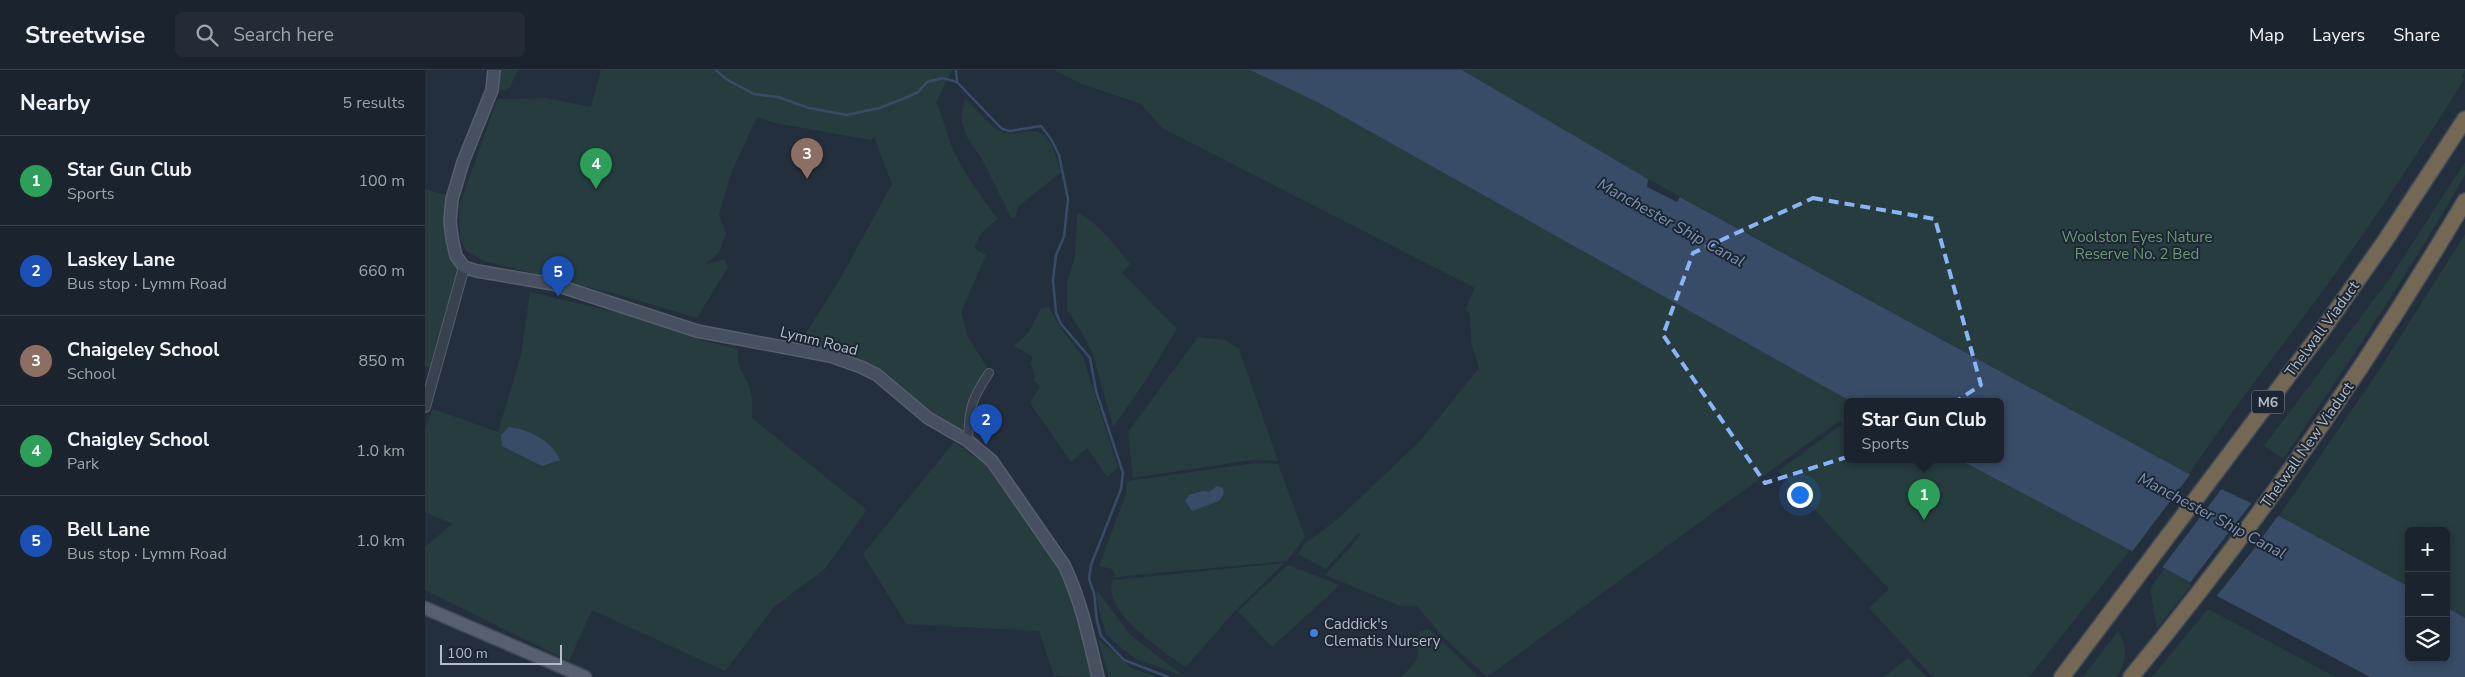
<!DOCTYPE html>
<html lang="en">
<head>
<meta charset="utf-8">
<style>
	body { margin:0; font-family:"Nunito Sans",sans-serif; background:#242b36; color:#f1f3f6 }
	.controls { position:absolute; right:15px; bottom:15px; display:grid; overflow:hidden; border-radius:8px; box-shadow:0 2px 8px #0003 }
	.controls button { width:45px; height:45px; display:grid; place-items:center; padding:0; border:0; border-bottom:1px solid #39404a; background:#1b232e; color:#f1f3f6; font:25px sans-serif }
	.scale { position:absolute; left:15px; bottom:12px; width:122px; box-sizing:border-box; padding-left:5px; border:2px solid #b4bcc9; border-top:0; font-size:14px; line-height:18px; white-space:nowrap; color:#b4bcc9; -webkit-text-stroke:4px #1d2633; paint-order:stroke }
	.you { position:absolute; left:1374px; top:424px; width:18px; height:18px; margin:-12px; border:4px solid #fff; border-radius:50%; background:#1a73e8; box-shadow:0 0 0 8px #1a73e833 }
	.badge { display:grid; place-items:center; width:32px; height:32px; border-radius:50%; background:#8ab4f8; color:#fff; font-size:16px; font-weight:700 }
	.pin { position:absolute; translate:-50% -41px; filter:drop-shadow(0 1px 2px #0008) }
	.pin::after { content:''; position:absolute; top:26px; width:18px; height:15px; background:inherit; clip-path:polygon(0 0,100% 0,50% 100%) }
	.popup { position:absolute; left:1419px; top:328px; width:160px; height:65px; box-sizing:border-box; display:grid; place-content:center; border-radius:8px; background:#1b232e; filter:drop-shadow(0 1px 4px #0005); font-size:16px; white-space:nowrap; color:#a0a4aa }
	.popup b { font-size:19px; color:#f1f3f6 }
	.popup::after { content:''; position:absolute; left:50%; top:100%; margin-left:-10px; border:10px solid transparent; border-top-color:#1b232e }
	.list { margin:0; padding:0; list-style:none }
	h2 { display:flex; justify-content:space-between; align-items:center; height:65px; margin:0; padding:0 20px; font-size:21px }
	h2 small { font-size:16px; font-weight:400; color:#a0a4aa }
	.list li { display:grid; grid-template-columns:32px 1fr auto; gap:15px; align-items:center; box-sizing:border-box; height:90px; padding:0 20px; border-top:1px solid #39404a }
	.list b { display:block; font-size:19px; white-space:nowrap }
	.list p { margin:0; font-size:16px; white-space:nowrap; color:#a0a4aa }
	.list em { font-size:16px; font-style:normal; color:#a0a4aa }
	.icon { flex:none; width:28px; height:28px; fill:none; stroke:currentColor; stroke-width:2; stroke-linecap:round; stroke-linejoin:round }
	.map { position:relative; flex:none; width:2040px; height:607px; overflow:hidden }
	header { display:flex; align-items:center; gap:30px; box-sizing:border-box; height:70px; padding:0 25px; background:#1b232e; border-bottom:1px solid #39404a }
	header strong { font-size:24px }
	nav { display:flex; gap:28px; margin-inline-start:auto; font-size:18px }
	.search { width:350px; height:45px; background:#242b36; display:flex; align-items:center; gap:12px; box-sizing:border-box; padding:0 18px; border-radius:8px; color:#a0a4aa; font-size:19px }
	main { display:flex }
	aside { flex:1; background:#1b232e }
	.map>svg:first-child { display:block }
	.green { fill:#263c3f }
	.water { fill:#394c67 }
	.pier { fill:#242f3e }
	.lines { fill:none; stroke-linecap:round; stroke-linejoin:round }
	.stream { stroke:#394c67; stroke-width:2.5 }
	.minor-casing { stroke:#565f6c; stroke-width:10 }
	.tertiary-casing { stroke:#565f6c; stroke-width:12 }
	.secondary-casing { stroke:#565f6c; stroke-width:14 }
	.primary-casing { stroke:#414a57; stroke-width:15 }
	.motorway-casing { stroke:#434c59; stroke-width:18 }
	.minor { stroke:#38414e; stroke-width:8 }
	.tertiary { stroke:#38414e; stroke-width:10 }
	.secondary { stroke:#465061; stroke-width:11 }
	.primary { stroke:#56606e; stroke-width:12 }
	.motorway { stroke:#746855; stroke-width:15 }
	.marked { fill:none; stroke:#8ab4f8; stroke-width:4; stroke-dasharray:10 6; stroke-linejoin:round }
	.shop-dot { fill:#3f7fe0; stroke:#1d2633; stroke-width:2 }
	.labels { text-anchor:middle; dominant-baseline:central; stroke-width:4; stroke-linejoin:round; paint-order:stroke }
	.shield { fill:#1d2633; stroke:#878f9c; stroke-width:1 }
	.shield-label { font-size:14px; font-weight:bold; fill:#b4bcc9 }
	.park-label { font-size:15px; fill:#6b9a76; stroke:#1d2633 }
	.street-label { font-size:15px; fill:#b4bcc9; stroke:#1d2633 }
	.poi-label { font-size:15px; fill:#b4bcc9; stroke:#1d2633; text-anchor:start }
	.water-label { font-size:16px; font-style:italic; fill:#7c92b1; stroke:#1d2633 }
</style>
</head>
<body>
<header>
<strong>Streetwise</strong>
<div class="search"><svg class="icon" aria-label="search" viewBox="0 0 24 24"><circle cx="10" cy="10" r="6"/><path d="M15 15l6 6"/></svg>Search here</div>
<nav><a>Map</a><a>Layers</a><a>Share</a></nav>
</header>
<main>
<aside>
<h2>Nearby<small>5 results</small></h2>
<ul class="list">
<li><span class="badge" style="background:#2e9e5b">1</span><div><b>Star Gun Club</b><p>Sports</p></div><em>100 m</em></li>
<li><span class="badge" style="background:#1a4fb4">2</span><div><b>Laskey Lane</b><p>Bus stop · Lymm Road</p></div><em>660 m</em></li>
<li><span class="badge" style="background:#8d6e63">3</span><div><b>Chaigeley School</b><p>School</p></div><em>850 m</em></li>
<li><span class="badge" style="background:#2e9e5b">4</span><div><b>Chaigley School</b><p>Park</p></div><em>1.0 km</em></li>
<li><span class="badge" style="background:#1a4fb4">5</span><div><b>Bell Lane</b><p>Bus stop · Lymm Road</p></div><em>1.0 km</em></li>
</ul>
</aside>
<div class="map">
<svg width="2040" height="607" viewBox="0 0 2040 607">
	<rect width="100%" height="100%" fill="#242f3e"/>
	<g class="green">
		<polygon points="72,0 93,0 85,17 80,21 73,19 74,5"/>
		<path d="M176,0H527L511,33C519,47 520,62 527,77C539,103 555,126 573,149L556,163L549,178L561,185L536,242L543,267L563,299L544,330L540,355L534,361L506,343L456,299L433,289L374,274L414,211L467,114L449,67L446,70L350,53L332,47L307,101L294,144L301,164L294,182L281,194L299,189L303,197L272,248L195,225L59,191L41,181L35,167L34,137L72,29L122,28L166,37Z"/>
		<polygon points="629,0 825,0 896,34 1425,331 1423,331 1423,389 1533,389 1705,480 1604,607 1508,607 1444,538 1464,519 1353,401 1418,354 1414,351 1062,607 1018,567 992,536 975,536 900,505 936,465 933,463 901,499 873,484 880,473 913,449 995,371 1054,298 1046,272 1045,244 1040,240 1050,218 737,58 716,34 657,14"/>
		<path d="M1037,0H2040L2037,5L2039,10C1995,79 1951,148 1902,215C1856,278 1807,339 1764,404L1223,109Z"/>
		<path d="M540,28C549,36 566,58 577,62C584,65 593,63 600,62C625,56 629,82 636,102L593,137L591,146L587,149L557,89L542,67L536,48Z"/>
		<path d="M2040,92V105C1984,202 1922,296 1858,389L1839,376L1965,208Z"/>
		<polygon points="0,119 24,126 21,153 41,201 8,299 0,296"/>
		<path d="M652,142C674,154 689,174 705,194L697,203L752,259L719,313L688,357L668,284L655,259L642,240V213L650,187Z"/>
		<polygon points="2040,164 2040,548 2021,537 2021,461 1984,461 1984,517 1854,446 1955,299"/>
		<path d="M105,222L194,243L279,271L313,279C311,302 323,305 326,324C328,332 327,341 327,348L442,440L400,499L349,537L300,601L167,540L144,591L0,520V477L27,454L0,442V358L8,339L73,362L96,285Z"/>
		<polygon points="624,237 635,257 658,287 693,397 682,407 662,378 646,392 605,333 615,316 608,310 610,305 605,293 608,287 589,276 604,262 616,238"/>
		<polygon points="773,267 800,270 814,279 853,391 826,390 708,408 703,362"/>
		<polygon points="529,372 563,396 577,413 575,416 577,419 580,417 641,510 652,540 668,607 629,606 614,561 481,554 438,484"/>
		<polygon points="831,393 853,394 880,467 862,491 691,507 687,499 674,496 701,424 702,411"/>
		<path d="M859,493L808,543L761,597C741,583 675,541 688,510Z"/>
		<polygon points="863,495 915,515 847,577 813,541"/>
		<polygon points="1740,498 1768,513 1732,558 1725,519"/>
		<polygon points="672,520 705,565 760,607 709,588 681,565 671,527"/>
		<polygon points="1783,539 1911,607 1727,607"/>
		<path d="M1004,559L1048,601L1052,607H976C990,593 997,589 991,569L995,561Z"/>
		<path d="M1693,561C1703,575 1702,594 1691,607H1658Z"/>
		<polygon points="673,569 707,598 732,607 684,607"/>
		<polygon points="1483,588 1502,607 1459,607"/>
	</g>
	<g class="water">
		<polygon points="825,0 1037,0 1223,109 1222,117 1252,132 1255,127 1764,404 1854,446 1984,517 1984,588 2021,588 2021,537 2040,548 2040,607 1945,607 1533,389 1575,389 1575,331 1425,331 896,34"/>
		<path d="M84,357C105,360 126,370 135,390L117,396L77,376L76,365Z"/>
		<polygon points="792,416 798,418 799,424 794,431 767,441 760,431 764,425 778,421 784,422"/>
	</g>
	<g class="pier">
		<polygon points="1767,402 1798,417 1736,499 1706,483"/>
		<polygon points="1828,431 1855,443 1829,479 1790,528 1764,514"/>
	</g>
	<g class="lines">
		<g class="stream">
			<polyline points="291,0 301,9 329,24 353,27 384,38 422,45 454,38 480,28 493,22 502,12 518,8 532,12"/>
			<polyline points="531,0 532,12 577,59 585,61 616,56 626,69 634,85 643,129 639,167 631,185 628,210 631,243 636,254 665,288 671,321 698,403 696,419 666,495 664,509 669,523 672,551 676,566 699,590 743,607"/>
		</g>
		<g class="minor-casing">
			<path id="minor" d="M543,371C544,338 546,330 564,303"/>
		</g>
		<g class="tertiary-casing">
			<polyline id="tertiary" points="0,337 39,197"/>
		</g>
		<g class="secondary-casing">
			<path id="secondary" d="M69,0L67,20L38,92L27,129L25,151L27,168L31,186L39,197L52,201L128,214L272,261L405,286L436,297L452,305L503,348L543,371L567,391L639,495C656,530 664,569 673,607"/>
		</g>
		<g class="primary-casing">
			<polyline id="primary" points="0,538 160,607"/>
		</g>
		<g class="motorway-casing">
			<g id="motorway">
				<polyline points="1637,607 1894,265 1960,171 2040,49"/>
				<path d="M1706,607C1830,457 1941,298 2040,131"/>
			</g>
		</g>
		<use href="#minor" class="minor"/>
		<use href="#tertiary" class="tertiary"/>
		<use href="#secondary" class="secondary"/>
		<use href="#primary" class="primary"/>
		<use href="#motorway" class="motorway"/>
	</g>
	<path class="marked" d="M1388,128L1510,149L1556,315L1469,372L1340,413L1238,265L1268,183Z"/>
	<circle class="shop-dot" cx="889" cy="563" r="5"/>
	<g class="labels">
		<rect class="shield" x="1827" y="320.5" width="32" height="23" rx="4"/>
		<g class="shield-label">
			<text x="1843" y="332">M6</text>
		</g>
		<g class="park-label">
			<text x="1712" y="167">Woolston Eyes Nature<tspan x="1712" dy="17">Reserve No. 2 Bed</tspan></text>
		</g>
		<g class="street-label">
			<text transform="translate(1897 259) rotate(-54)">Thelwall Viaduct</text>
			<text transform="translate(394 271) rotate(14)">Lymm Road</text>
			<text transform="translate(1882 375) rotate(-55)">Thelwall New Viaduct</text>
		</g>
		<g class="poi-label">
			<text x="899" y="554">Caddick's<tspan x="899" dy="17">Clematis Nursery</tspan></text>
		</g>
		<g class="water-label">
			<text transform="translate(1246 153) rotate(29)">Manchester Ship Canal</text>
			<text transform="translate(1787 446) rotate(28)">Manchester Ship Canal</text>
		</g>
	</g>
</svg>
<div class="controls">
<button>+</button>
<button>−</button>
<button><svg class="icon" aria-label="layers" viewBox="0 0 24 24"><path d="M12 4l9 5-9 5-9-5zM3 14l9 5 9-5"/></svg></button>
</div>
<div class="scale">100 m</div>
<div class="you"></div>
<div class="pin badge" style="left:1499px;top:450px;background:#2e9e5b">1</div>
<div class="popup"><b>Star Gun Club</b>Sports</div>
<div class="pin badge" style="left:561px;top:375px;background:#1a4fb4">2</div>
<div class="pin badge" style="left:382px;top:109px;background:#8d6e63">3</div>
<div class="pin badge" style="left:171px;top:119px;background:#2e9e5b">4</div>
<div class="pin badge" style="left:133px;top:227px;background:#1a4fb4">5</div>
</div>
</main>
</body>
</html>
